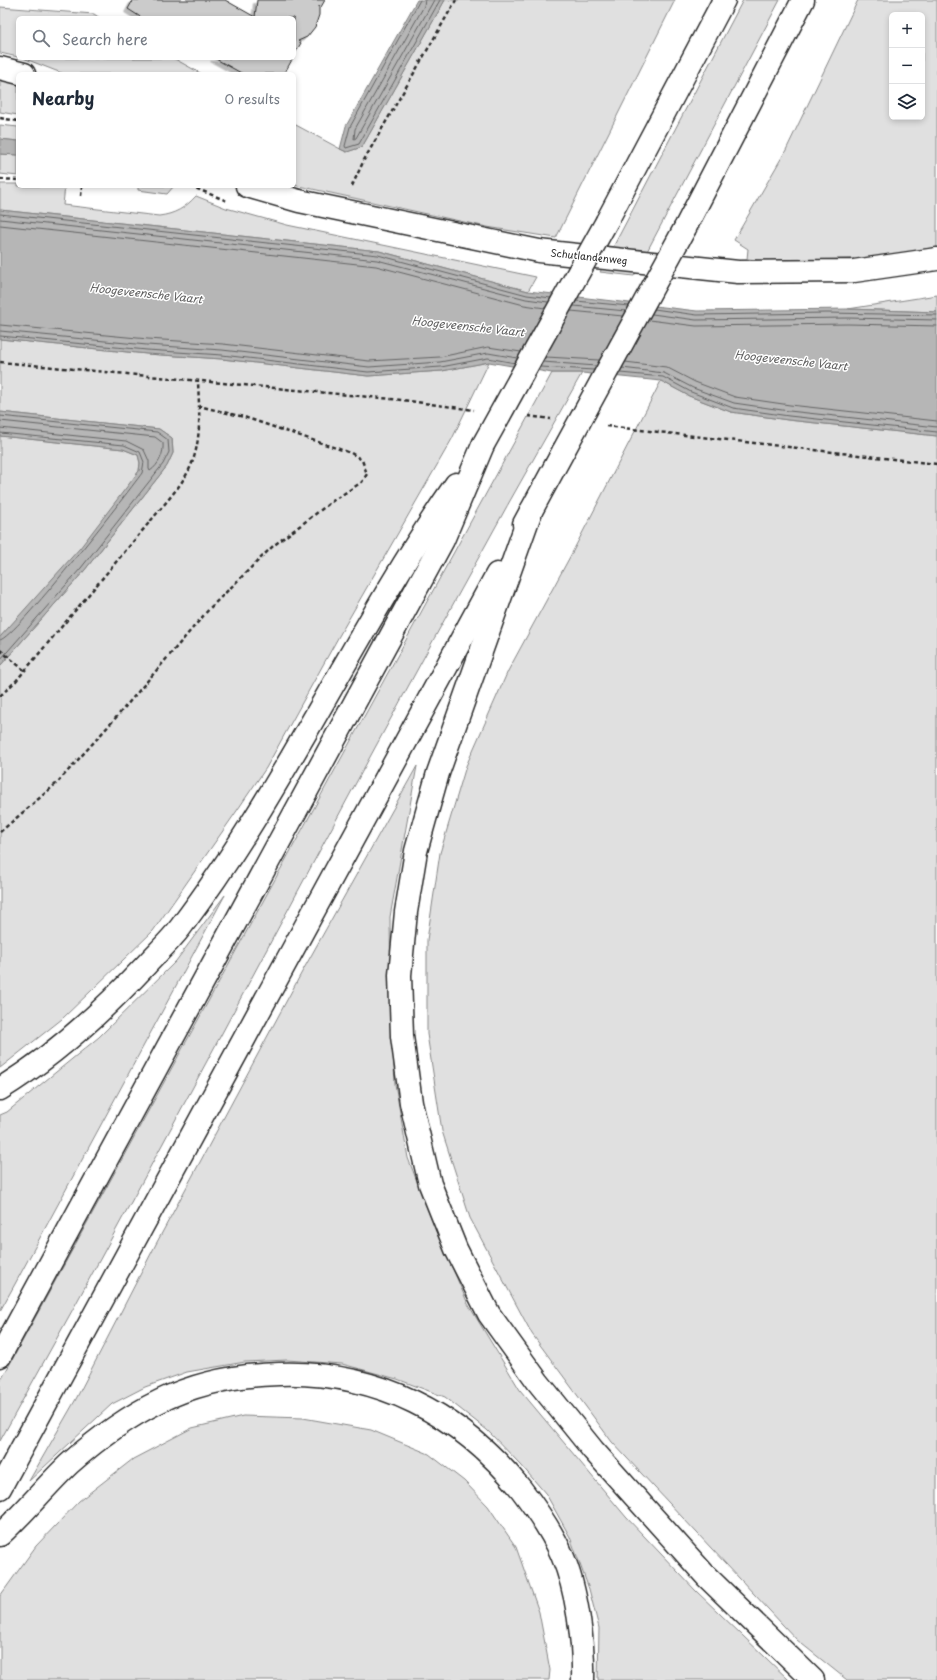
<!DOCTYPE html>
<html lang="en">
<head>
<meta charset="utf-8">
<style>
	body { margin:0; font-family:"Playpen Sans",sans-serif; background:#f6f6f7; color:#1f2937 }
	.controls { position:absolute; right:12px; top:12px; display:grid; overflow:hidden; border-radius:6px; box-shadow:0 2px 6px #0003 }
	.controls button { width:36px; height:36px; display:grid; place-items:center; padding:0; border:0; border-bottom:1px solid #e0e1e3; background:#fff; color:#1f2937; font:20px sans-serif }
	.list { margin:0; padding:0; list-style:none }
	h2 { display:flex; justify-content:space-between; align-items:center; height:52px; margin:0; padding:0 16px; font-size:17px }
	h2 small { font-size:13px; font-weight:400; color:#747a83 }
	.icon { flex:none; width:22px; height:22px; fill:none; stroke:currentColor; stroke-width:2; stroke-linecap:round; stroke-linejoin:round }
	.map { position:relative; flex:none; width:937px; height:1680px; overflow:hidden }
	.search { position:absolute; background:#fff; box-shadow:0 2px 6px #0003; left:16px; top:16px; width:280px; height:44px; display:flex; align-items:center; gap:10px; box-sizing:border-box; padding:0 14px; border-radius:6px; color:#747a83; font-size:15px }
	.panel { position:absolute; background:#fff; box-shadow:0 2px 6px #0003; left:16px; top:72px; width:280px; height:116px; border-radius:6px }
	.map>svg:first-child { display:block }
	.green { fill:#e0e0e0; stroke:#868686; fill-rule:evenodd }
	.water { fill:#b6b6b6; stroke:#7e7e7e }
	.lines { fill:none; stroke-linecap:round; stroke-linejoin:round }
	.shore { stroke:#636363; stroke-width:1 }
	.building { fill:#cbcbcb; stroke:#2b2b2b; filter:url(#shadow) }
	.minor-casing { stroke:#2b2b2b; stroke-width:25 }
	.highway-casing { stroke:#2b2b2b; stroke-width:25 }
	.path { stroke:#2b2b2b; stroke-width:2.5; stroke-dasharray:4 3; stroke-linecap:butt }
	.minor { stroke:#fff; stroke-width:22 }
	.highway { stroke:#fff; stroke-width:22 }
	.highway-bridge-casing { stroke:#2b2b2b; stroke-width:25; stroke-linecap:butt }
	.highway-bridge { stroke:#fff; stroke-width:22 }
	.labels { text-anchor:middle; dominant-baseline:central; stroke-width:3; stroke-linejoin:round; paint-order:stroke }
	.street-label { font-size:10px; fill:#2b2b2b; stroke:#fff }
	.water-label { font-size:11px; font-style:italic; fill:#5c5c5c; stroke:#fff }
</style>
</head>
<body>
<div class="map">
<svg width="937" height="1680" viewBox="0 0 937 1680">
	<defs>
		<filter id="shadow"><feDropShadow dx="-3.5" dy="3.5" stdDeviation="0" flood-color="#0004"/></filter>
	</defs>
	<rect width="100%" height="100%" fill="#fff"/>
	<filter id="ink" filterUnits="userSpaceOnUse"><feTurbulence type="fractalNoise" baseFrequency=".025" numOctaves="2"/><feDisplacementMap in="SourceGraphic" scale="8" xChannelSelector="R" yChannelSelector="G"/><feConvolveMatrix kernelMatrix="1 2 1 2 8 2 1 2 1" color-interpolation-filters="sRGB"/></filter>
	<g filter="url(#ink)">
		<g class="green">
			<polygon points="445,0 675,0 556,238 487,227 294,185 294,124 346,152 362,147"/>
			<polygon points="743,0 780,0 634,276 600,272"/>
			<path d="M858,0H937V247C890,255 841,264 793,263C778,263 762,260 747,259L748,249L734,240L786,150ZM892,15H922V117H892Z"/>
			<polygon points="0,7 94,14 100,18 18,18 18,57 0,53"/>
			<polygon points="23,58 173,58 202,74 64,74"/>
			<polygon points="0,79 18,85 18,115 0,112"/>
			<polygon points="0,125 18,127 18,141 0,139"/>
			<polygon points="0,154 18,155 18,176 0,174"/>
			<path d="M0,184H18V186H65L63,205L159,216C175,214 185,208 196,196L226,208L287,225L536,277L528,291L379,251L0,210Z"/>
			<polygon points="138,186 174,186 167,194 138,190"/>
			<polygon points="937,295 937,312 848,309"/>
			<polygon points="0,339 147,354 222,359 368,376 442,371 489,362 452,439 339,636 266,768 234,815 153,931 62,1019 0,1068 0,666 84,571 167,466 173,453 172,438 159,429 0,412"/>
			<path d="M552,373H582C381,725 198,1087 0,1441V1382Z"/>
			<polygon points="661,381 689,396 731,412 788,420 937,436 937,1680 847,1680 797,1640 612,1442 532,1334 470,1218 442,1131 427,1034 427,940 440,853 466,766 508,671 572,553"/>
			<polygon points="0,436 123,449 138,455 140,463 139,471 84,549 0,637"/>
			<polygon points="417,766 390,917 391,1015 395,1084 408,1158 433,1223 468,1304 520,1390 626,1517 696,1591 789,1680 598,1680 599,1628 589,1589 570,1537 546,1494 521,1465 487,1430 445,1397 397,1379 342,1364 287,1360 245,1362 187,1372 145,1387 112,1404 29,1481 76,1399 156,1244 302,972"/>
			<polygon points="225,895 15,1284 0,1311 0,1115 7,1112 99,1037 176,961"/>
			<polygon points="243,1416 303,1418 371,1430 429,1454 464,1481 488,1506 516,1547 539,1612 550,1670 549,1680 0,1680 0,1596 36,1546 79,1501 133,1459 192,1428"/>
		</g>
		<g class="water">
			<polygon points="417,0 445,0 362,147 347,152 340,149 346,126"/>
			<polygon points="0,139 18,141 18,155 0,154"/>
			<polygon points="0,210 379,251 528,291 697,311 848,309 937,312 937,436 788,420 731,412 689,396 661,381 582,373 552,373 489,362 442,371 368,376 222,359 147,354 0,339"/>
			<polygon points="0,412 159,429 172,438 173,453 167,466 84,571 0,666 0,637 80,548 139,471 140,463 138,455 123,449 0,436"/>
		</g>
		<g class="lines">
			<g class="shore">
				<polyline points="420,0 350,127 345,146 346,148 359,144 440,0"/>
				<polyline points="425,0 424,6 355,129 354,139 356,138 434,0"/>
				<polyline points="0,214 378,255 527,295 551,298"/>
				<polyline points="0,219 377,260 526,299 548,302"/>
				<polyline points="0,225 376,266 524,305 545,308"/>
				<polyline points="576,301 629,306"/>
				<polyline points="574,306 626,311"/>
				<polyline points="654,309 697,315 827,313 937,315"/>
				<polyline points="571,311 623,316"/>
				<polyline points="652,314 696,320 848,318 937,320"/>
				<polyline points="649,320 696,326 848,324 937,326"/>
				<polyline points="0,325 148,339 223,344 369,361 440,357 488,347 521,352"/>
				<polyline points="0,331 147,345 222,350 369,367 440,362 488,353 517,358"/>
				<polyline points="0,336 147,350 222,355 368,372 441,367 488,358 515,363"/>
				<polyline points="546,357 599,360"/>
				<polyline points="543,362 596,366"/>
				<polyline points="625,362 666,367 695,382 735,397 790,405 937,421"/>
				<polyline points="540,367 594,370"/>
				<polyline points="622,368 664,373 693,388 734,403 789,411 937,427"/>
				<polyline points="620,373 663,377 691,392 733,408 789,416 937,432"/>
				<polyline points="0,416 157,432 168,440 169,452 163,464 81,568 0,660"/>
				<path d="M0,421L155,437L163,443C164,453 159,465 150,471L149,469V461L144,450L126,441L0,428"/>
				<path d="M0,433L124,445L140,452L144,462L142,473C126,495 15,638 0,640"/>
			</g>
		</g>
		<g class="building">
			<polygon points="133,0 225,0 255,17 257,0 325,0 321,7 319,6 319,15 315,27 307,37 298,41 301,43 294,55 294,18 142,18 128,9"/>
			<polygon points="214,58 293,58 284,74 243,74"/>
		</g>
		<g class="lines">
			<g class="minor-casing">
				<g id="minor">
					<polyline points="0,68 24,74"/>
					<polyline points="247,186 299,201 539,251 738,272 854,271 937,259"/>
				</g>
			</g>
			<g class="highway-casing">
				<g id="highway">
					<polyline points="607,221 724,0"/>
					<polyline points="685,228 803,0"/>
					<polyline points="531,511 438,773 416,851 406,912 400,975 402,1036 411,1103 430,1184 456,1249 489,1314 538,1382 593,1450 706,1576 813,1680"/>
					<polyline points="524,524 564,450"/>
					<path d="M0,1089C54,1056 103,1011 146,965C157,953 170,941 180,928C286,789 356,627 456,484"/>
					<polyline points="0,1356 443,540 483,445"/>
					<polyline points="0,1488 497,574"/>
					<path d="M0,1535C24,1513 45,1487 69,1464C96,1440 127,1417 160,1401C197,1383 238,1375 279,1374C377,1371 460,1413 521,1489C537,1510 552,1531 562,1555C577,1589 584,1643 583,1680"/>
				</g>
			</g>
			<g class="path">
				<polyline points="0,118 18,121"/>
				<polyline points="0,179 18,180"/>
				<polyline points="190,186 227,201"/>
				<polyline points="352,186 364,160 456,0"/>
				<polyline points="81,196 82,186"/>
				<polyline points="0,362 402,400 474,410"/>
				<polyline points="528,416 551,419"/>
				<polyline points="606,426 937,464"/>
				<polyline points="0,650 24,670"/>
				<path d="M0,696L16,681L153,518C166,502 185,482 192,463C202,437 199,408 198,381"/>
				<polyline points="0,832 57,783 113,721 210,608 273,546 334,500 362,482 367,474 362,460 351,453 244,417 199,406"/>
			</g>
			<use href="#minor" class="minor"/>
			<use href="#highway" class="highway"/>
			<g class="highway-bridge-casing">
				<g id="highway-bridge">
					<polyline points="483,445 607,221"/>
					<polyline points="564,450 685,228"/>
				</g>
			</g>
			<use href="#highway-bridge" class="highway-bridge"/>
		</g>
	</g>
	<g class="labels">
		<g class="street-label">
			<text transform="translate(589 256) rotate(6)">Schutlandenweg</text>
		</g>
		<g class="water-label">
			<text transform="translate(146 293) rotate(6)">Hoogeveensche Vaart</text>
			<text transform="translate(468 326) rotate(6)">Hoogeveensche Vaart</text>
			<text transform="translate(791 360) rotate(6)">Hoogeveensche Vaart</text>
		</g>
	</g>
</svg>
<div class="controls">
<button>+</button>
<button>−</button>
<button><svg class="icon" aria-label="layers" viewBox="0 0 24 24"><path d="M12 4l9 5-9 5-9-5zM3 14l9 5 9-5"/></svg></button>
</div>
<div class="search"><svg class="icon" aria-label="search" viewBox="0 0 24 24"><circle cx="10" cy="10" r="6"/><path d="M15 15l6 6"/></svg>Search here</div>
<section class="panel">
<h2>Nearby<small>0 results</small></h2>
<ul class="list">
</ul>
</section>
</div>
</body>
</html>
